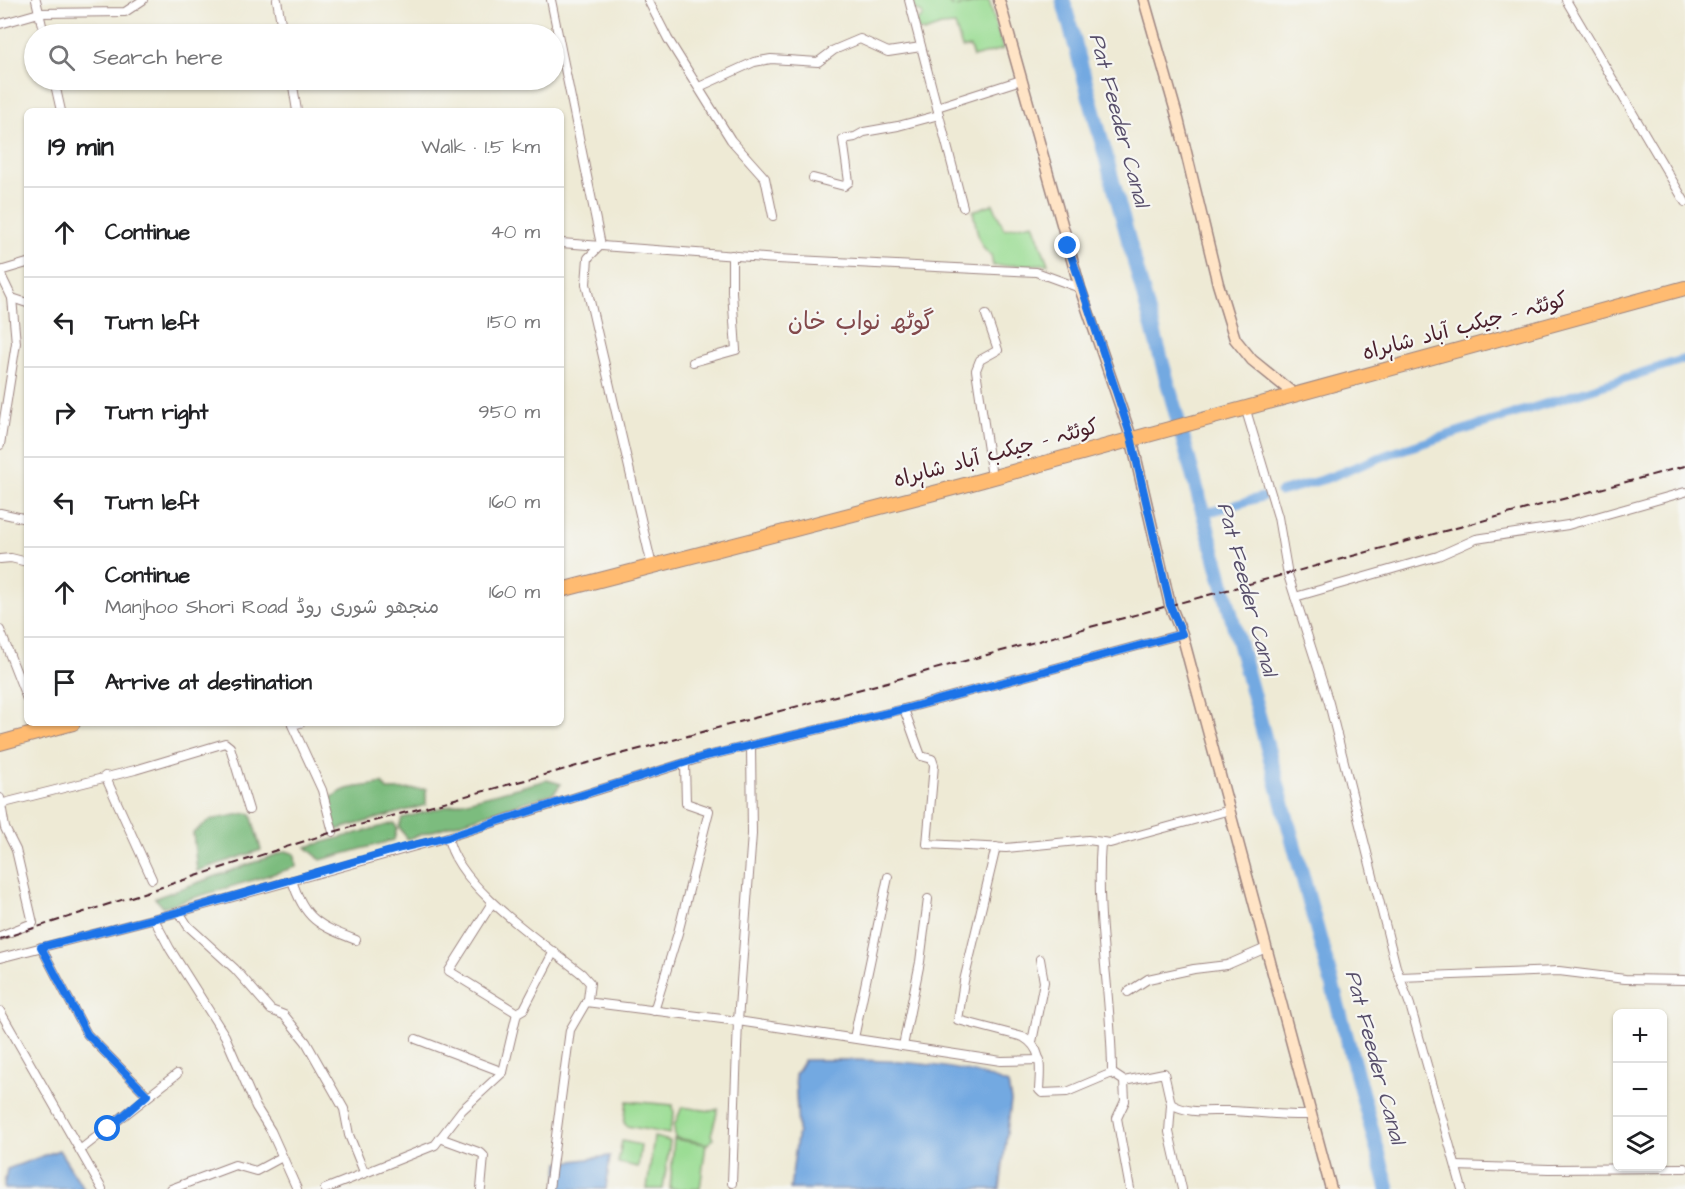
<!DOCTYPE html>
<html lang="en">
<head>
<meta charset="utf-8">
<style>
	body { margin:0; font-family:"Architects Daughter","Playpen Sans Arabic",sans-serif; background:#f2f2f2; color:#202124 }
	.controls { position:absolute; right:18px; bottom:18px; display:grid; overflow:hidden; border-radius:9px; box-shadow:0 2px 4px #0004 }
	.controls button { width:54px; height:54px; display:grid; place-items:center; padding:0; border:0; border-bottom:2px solid #e0e0e0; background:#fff; color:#202124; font:30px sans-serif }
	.stop { position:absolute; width:18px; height:18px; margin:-14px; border:4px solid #1a73e8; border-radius:50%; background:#fff }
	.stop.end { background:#1a73e8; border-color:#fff; box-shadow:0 2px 6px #0008 }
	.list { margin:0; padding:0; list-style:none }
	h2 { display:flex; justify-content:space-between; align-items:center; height:78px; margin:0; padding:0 24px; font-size:26px }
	h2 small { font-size:20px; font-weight:400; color:#757577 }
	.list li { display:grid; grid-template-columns:39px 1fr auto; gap:18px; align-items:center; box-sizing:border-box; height:90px; padding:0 24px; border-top:2px solid #e0e0e0 }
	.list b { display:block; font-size:22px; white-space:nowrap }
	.list p { margin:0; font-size:20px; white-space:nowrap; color:#757577 }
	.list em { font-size:20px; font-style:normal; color:#757577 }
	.icon { flex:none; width:33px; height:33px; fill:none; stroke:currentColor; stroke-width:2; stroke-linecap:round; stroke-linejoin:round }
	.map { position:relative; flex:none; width:1685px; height:1189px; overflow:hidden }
	.search { position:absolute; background:#fff; box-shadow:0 2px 4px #0004; left:24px; top:24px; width:540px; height:66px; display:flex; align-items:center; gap:15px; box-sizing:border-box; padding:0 21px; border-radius:33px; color:#757577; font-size:22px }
	.panel { position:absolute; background:#fff; box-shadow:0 2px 4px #0004; left:24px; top:108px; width:540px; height:618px; border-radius:9px }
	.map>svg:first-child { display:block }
	.green { fill:#9bdd94; stroke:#727e60; stroke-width:1.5 }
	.forest { fill:#7cbc7e; stroke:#636e54; stroke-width:1.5 }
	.water { fill:#73a9e1; stroke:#5e6486; stroke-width:1.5 }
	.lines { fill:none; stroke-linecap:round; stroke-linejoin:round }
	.canal { stroke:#73a9e1; stroke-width:9 }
	.river { stroke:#73a9e1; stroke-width:15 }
	.street-casing { stroke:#9c8480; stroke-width:10 }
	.secondary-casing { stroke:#9c8480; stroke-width:13 }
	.highway-casing { stroke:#9c8480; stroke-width:16 }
	.street { stroke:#fff; stroke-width:8 }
	.secondary { stroke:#ffe4c6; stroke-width:10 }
	.highway { stroke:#ffbb71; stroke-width:14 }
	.rail { stroke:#4a1f2b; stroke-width:2; stroke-dasharray:9 4.5; stroke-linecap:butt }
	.route { stroke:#1a73e8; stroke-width:8 }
	.labels { text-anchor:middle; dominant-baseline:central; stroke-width:4.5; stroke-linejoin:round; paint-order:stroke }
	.street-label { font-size:21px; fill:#4a1f2b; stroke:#f6f6f2 }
	.water-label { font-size:22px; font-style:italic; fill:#584f6b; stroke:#f6f6f2 }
	.quarter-label { font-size:24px; fill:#83494b; stroke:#f6f6f2 }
</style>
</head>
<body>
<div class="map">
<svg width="1685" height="1189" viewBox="0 0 1685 1189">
	<rect width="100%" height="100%" fill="#f6f6f2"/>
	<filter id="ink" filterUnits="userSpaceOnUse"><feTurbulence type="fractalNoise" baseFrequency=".0167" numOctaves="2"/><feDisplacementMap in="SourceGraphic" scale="12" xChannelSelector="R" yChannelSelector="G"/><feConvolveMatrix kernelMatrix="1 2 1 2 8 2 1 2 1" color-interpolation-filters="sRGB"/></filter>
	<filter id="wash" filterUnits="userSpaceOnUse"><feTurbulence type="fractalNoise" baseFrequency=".008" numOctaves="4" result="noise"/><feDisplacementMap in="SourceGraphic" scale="24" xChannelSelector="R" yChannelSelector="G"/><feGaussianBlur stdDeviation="1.35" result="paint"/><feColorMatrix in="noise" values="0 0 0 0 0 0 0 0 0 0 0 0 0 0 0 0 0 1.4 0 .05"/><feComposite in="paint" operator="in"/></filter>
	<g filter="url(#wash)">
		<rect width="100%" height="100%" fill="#eeead5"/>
		<g class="green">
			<polygon points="911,0 945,0 953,7 950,0 979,0 956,7 989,0 1003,49 973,57 970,47 962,48 955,25 941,26 924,32 918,30 917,21 923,16 921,12 916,11"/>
			<path d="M993,204L1004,229L1033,223L1048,264L993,266L991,255C978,248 976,226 973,211Z"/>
			<polygon points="627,1101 673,1105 674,1114 669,1134 627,1126 624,1123"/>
			<polygon points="682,1107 711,1111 718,1109 711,1135 713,1138 709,1144 675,1138 674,1126"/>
			<polygon points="654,1137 670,1141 663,1189 647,1189"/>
			<polygon points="674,1139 706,1144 700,1189 670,1189"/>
			<polygon points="622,1141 641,1145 638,1167 618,1163"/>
		</g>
		<g class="forest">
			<polygon points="547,780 561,784 554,793 407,839 399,827 402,818"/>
			<path d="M382,783L387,790L426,789V805L336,830L328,801C347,783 360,789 382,783Z"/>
			<polygon points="247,813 251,814 261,850 197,871 193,833 210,820"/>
			<polygon points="394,823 397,828 394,840 321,860 306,847"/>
			<polygon points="286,851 295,854 296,867 163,907 155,898"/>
		</g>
		<g class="water">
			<path d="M804,1060C865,1059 953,1060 1008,1084L1011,1101L1000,1189H790L798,1130L795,1075Z"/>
			<polygon points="59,1150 84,1189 5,1189 4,1185 7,1169"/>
			<polygon points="610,1156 606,1189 556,1189 559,1163"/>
		</g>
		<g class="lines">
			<g class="canal">
				<polyline points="1280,492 1325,479 1389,454 1685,359"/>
				<polyline points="1203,514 1262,497"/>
			</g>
			<polyline class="river" points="1063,0 1388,1189"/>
		</g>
	</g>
	<g filter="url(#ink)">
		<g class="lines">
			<g class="street-casing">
				<g id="street">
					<polyline points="36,0 44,34"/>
					<polyline points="277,0 283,34"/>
					<polyline points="551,0 601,245 588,258 586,284 652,566"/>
					<polyline points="648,0 668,39 731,140 765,178 773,216"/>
					<polyline points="909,0 963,207"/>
					<polyline points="1566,0 1685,202"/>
					<polyline points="0,24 39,13 125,12 143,0"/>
					<polyline points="54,80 61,111"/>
					<polyline points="292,80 297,111"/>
					<polyline points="699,87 754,62 771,59 818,62 834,50 860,39 888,52 921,47"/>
					<polyline points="937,107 1021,80"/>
					<polyline points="813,178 844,186 849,182 843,139 855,137 864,132 898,126 939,115"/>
					<polyline points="561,243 777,259 1036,272 1080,288"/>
					<polyline points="0,271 27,263"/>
					<polyline points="0,273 12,298 27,303"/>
					<polyline points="986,315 998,350 980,360 976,370 992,477"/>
					<polyline points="693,362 736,350 732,292 732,255"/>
					<polyline points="1245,407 1278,517 1288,575 1329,703 1396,967 1410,1005 1462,1189"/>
					<polyline points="0,445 16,343 12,298"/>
					<polyline points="0,513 27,519"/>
					<polyline points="0,559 11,558 27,562"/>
					<polyline points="1295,597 1438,556 1476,539 1568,525 1685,492"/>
					<polyline points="0,630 27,699"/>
					<polyline points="904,709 921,756 932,759 934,765 927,844 1006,848 1088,840 1110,843 1230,810"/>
					<polyline points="300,723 292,725 322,790 333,832"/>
					<polyline points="105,776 152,879"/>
					<polyline points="0,798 5,828 16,850 33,923 0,936"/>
					<polyline points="0,804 135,770 225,743 230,747 249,810"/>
					<path d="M448,837C456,886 543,943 582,974L590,983L588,999L570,1030L549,1189"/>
					<path d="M1101,842C1095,919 1112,996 1112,1073"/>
					<path d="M996,847L964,981L958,1020L1023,1037C1044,1049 1040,1069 1039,1090L1042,1093L1067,1092L1112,1073"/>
					<path d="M292,880C304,919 319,926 356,940"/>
					<polyline points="492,903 449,971 517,1013"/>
					<polyline points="179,912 188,926 235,969 271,1010 284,1015 306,1042 344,1109 349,1135 364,1172"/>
					<polyline points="154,919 170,949 225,1036 256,1107 271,1131 297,1189"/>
					<polyline points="41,947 87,1034 147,1095"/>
					<polyline points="0,958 179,912 448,837 707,756 904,709 1182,634"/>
					<polyline points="1400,977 1559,971 1625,979 1685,980"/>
					<polyline points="1128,992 1148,979 1194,969 1227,965 1266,948"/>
					<polyline points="586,1002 738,1021 752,834 751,745"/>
					<polyline points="0,1011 102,1189"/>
					<polyline points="654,1011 678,933 709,811 686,803 685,764"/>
					<polyline points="854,1038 888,877"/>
					<polyline points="416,1039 503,1072"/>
					<polyline points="1032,1042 1044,982 1040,959"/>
					<polyline points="903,1046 920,962 928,899"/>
					<path d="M1112,1073L1124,1081L1164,1073L1171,1104C1190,1115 1210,1110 1231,1111C1258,1112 1284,1116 1311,1115"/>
					<polyline points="1124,1081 1125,1101 1117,1118 1130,1189"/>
					<polyline points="1171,1104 1169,1132 1182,1189"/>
					<polyline points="440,1138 481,1153 484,1156 481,1189"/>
					<polyline points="80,1150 177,1074"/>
					<polyline points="1456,1166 1549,1169 1685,1168"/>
					<polyline points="732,1183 738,1021 1001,1061 1040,1060"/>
					<polyline points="171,1189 235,1165 256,1171 282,1157"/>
					<polyline points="325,1189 435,1145 462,1110 503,1072 517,1013 524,1009 554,951"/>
				</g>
			</g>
			<g class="secondary-casing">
				<g id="secondary">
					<polyline points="999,0 1080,288 1131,437 1170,605 1182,634 1331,1189"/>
					<polyline points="1144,0 1178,119 1218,284 1235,339 1252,360 1294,394"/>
				</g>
			</g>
			<g class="highway-casing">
				<g id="highway">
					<polyline points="561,590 961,486 1685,288"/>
					<polyline points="0,743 73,723"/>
				</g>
			</g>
			<use href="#street" class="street"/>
			<use href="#secondary" class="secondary"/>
			<use href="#highway" class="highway"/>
			<polyline class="rail" points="0,939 333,832 1685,466"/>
		</g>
	</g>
	<g class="lines" filter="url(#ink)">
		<polyline class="route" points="108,1129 147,1095 87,1034 41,947 179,912 401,848 448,837 706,756 904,709 1182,634 1170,605 1131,437 1068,246"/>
	</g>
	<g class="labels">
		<g class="street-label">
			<text transform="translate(1465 326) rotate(-15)">کوئٹہ - جیکب آباد شاہراہ</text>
			<text transform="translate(996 453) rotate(-15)">کوئٹہ - جیکب آباد شاہراہ</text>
		</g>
		<g class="water-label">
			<text transform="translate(1119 120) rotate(75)">Pat Feeder Canal</text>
			<text transform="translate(1247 589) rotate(75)">Pat Feeder Canal</text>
			<text transform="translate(1375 1057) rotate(75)">Pat Feeder Canal</text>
		</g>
		<g class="quarter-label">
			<text x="861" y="322">گوٹھ نواب خان</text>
		</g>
	</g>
</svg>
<div class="controls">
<button>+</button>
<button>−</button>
<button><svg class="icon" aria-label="layers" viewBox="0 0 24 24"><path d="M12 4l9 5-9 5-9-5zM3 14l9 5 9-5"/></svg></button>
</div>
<div class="stop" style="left:108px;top:1129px"></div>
<div class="stop end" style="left:1068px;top:246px"></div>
<div class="search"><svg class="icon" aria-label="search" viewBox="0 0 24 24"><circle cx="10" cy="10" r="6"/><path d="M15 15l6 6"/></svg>Search here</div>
<section class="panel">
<h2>19 min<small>Walk · 1.5 km</small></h2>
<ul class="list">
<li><svg class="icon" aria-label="ahead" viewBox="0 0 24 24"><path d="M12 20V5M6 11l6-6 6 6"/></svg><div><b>Continue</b></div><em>40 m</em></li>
<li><svg class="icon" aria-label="left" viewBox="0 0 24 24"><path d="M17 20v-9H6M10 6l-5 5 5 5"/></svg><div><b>Turn left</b></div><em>150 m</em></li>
<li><svg class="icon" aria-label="right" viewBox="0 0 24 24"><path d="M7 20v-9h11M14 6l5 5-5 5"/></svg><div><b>Turn right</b></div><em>950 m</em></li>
<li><svg class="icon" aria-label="left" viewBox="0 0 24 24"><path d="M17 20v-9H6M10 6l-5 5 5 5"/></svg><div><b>Turn left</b></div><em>160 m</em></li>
<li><svg class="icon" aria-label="ahead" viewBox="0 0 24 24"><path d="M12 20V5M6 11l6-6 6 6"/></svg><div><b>Continue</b><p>Manjhoo Shori Road منجھو شوری روڈ</p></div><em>160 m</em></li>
<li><svg class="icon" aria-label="arrive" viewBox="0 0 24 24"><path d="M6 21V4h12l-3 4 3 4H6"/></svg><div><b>Arrive at destination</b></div></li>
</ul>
</section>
</div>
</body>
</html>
